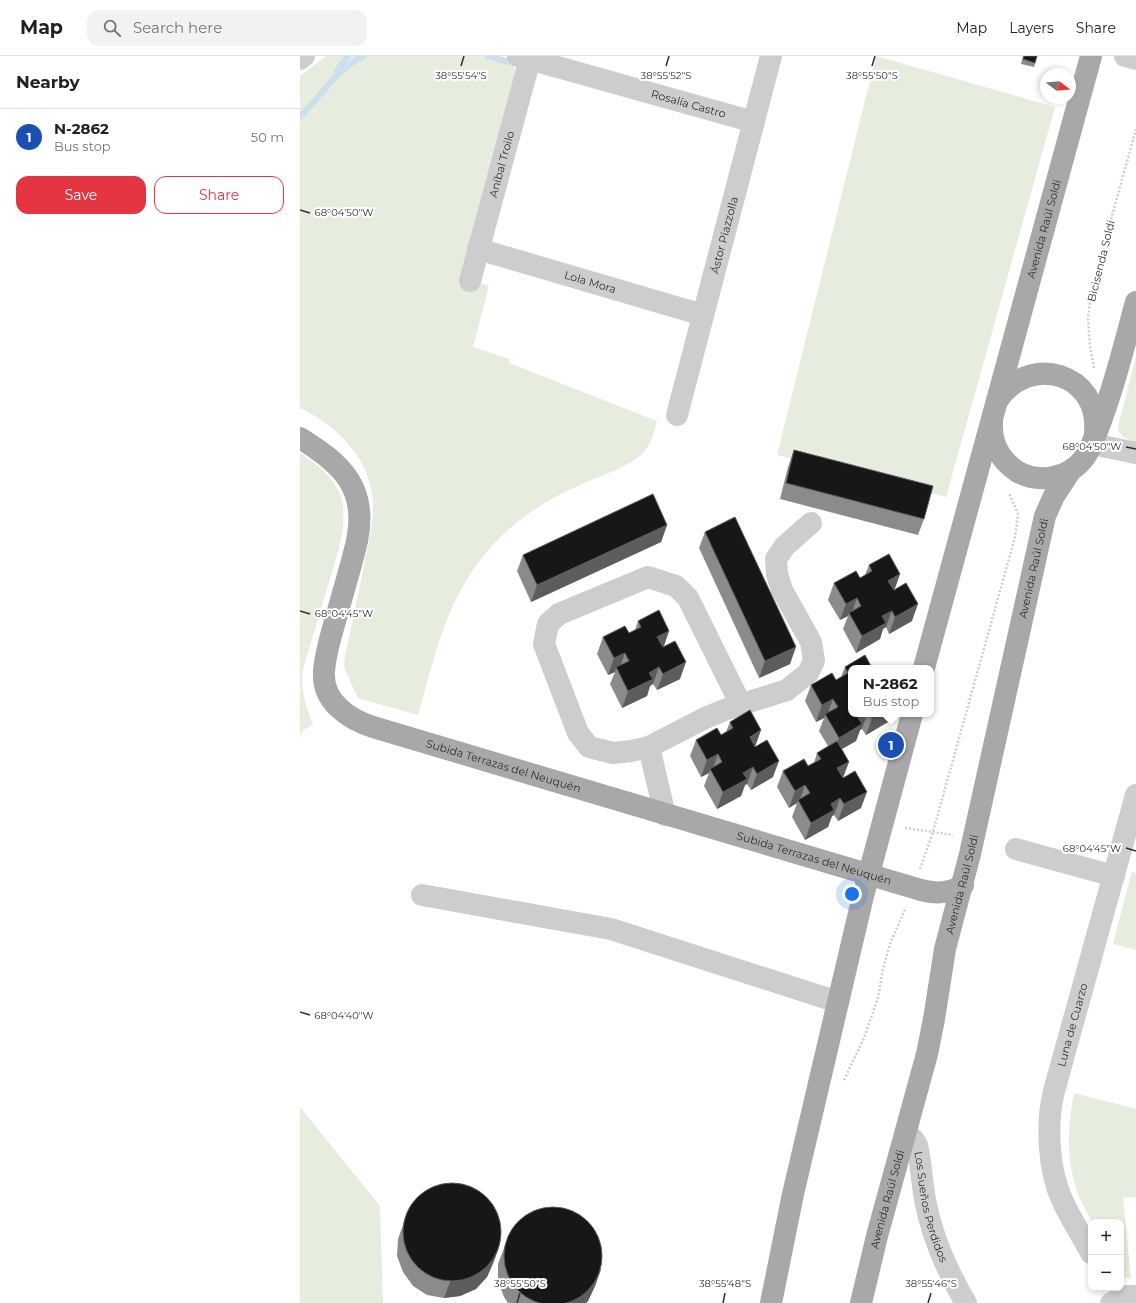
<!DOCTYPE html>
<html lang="en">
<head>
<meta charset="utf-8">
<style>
	body { margin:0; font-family:Montserrat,sans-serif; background:#f2f2f2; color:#202124 }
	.controls { position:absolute; right:12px; bottom:12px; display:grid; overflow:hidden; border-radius:8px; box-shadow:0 2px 6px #0003 }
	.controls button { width:36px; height:36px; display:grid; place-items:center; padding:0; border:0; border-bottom:1px solid #e0e0e0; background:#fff; color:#202124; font:20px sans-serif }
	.compass { position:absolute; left:740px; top:12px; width:36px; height:36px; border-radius:50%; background:#fff; box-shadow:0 2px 6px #0003; rotate:106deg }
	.you { position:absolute; left:552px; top:838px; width:14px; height:14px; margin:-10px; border:3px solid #fff; border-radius:50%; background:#1a73e8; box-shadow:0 0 0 6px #1a73e833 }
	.badge { display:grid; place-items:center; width:26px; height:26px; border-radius:50%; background:#e53543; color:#fff; font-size:13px; font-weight:700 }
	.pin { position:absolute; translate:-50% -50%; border:2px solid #fff; box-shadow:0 1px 4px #0006 }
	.popup { position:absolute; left:548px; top:609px; width:86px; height:52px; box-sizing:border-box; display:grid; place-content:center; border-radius:8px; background:#fff; filter:drop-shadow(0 1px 3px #0005); font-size:13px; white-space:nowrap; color:#757577 }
	.popup b { font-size:15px; color:#202124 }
	.popup::after { content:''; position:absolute; left:50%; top:100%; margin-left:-8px; border:8px solid transparent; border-top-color:#fff }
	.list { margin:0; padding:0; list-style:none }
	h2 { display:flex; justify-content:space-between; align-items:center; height:52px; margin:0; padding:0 16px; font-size:17px }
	h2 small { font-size:13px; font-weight:400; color:#757577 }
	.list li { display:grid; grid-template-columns:26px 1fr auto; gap:12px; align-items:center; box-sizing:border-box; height:56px; padding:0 16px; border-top:1px solid #e0e0e0 }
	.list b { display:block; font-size:15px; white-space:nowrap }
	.list p { margin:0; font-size:13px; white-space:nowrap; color:#757577 }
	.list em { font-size:13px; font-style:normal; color:#757577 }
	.actions { display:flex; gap:8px; padding:12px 16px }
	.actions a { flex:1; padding:9px 0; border:1px solid #e53543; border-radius:12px; text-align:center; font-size:14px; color:#e53543 }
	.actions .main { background:#e53543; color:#fff }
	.icon { flex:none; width:22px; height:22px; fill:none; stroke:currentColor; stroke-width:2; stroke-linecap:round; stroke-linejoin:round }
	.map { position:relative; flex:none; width:836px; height:1247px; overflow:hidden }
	header { display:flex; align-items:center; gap:24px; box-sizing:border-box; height:56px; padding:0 20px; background:#fff; border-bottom:1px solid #e0e0e0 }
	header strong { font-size:19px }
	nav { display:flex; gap:22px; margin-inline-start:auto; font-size:14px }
	.search { width:280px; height:36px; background:#f2f2f2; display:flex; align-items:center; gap:10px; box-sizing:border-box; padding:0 14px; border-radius:12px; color:#757577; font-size:15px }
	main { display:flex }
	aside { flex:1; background:#fff }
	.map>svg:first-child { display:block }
	.green { fill:#e6edde }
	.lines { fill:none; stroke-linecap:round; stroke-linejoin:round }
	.stream { stroke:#cbe0ec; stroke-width:6 }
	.path { stroke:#cdcdcd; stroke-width:2.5; stroke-dasharray:2 2; stroke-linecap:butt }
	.minor { stroke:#cdcdcd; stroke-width:22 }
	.major { stroke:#a8a8a8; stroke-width:22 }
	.wall { fill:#8b8b8b }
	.shaded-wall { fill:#5d5d5d }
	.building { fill:#171717; stroke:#5d5d5d }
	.ticks { fill:none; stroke:#303030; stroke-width:1.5 }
	.labels { text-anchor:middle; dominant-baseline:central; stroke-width:4; stroke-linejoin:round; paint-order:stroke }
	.street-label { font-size:11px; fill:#303030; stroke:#fff }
	.ticks-label { font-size:10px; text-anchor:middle; fill:#303030; stroke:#fff; stroke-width:4; stroke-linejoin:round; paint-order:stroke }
</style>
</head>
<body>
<header>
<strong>Map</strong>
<div class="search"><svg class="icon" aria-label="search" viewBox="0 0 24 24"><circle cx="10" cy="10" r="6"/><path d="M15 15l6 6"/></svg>Search here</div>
<nav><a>Map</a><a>Layers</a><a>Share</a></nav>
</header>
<main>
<aside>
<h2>Nearby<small></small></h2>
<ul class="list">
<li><span class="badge" style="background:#1a4fb4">1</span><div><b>N-2862</b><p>Bus stop</p></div><em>50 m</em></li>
</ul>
<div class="actions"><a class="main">Save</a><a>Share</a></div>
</aside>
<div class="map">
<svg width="836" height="1247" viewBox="0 0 836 1247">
	<rect width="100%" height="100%" fill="#fff"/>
	<g class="green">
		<path d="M26,0H188C198,3 212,4 216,15L164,223L189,230L173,291L210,303L209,307L357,365C354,377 351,389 342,398C328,411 298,421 280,429C246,444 216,463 191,491C146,541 136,597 118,659L58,642C55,634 44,615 44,608C45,596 49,582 52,569C56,547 61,525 65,504C69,486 73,467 73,449C72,404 38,370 0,352V20Z"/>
		<polygon points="576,0 755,51 646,441 477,399"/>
		<path d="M836,301V386C826,383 819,381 818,370Z"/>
		<path d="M0,397C17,408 34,421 41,441C50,469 33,512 25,540C18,564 10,589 3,613C1,636 5,647 13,669L3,674L0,682Z"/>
		<polygon points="832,815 836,818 836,894 813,888"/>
		<path d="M774,1037L836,1053V1141L823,1142L831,1223L821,1220V1166H792C788,1158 783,1150 779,1141C766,1107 767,1072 774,1037Z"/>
		<polygon points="0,1051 80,1150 83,1247 0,1247"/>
	</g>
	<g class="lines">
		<g class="stream">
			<polyline points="188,0 209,6 211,0"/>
			<polyline points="37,15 48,0"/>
			<path d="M0,61C22,39 35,14 64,0"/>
		</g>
		<g class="path">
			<polyline points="794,312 790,290 788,263 791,236 836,73"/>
			<polyline points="605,772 653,779"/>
			<polyline points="620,813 633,776 715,481 718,458 709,437"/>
			<polyline points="544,1024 564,982 578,942 583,913 590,888 606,851"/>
		</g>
		<g class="minor">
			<path id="s1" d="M218,0L454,66"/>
			<polyline points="825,0 836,3"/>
			<polyline points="0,3 4,0"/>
			<path id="s2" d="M178,193L403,259"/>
			<path id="s3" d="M170,225L230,3"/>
			<path id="s4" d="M377,359L471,0"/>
			<polyline points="792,388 836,397"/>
			<polyline points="349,691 331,695 313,697 289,691 278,677 244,588 248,568 259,558 348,521 376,530 388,542 441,649"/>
			<polyline points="365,759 349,691 405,662 427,653 487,634 508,617 514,605 511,586 482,534 477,518 476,503 485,490 511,467"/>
			<polyline points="716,793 814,820"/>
			<polyline points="122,839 311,873 538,946"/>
			<path id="s5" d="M605,1078L613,1083L617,1089C621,1107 622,1126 625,1144C632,1181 647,1215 666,1247"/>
			<path id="s6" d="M791,1197C782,1180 771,1163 763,1146C748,1115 746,1067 754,1035L836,739"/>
			<polyline points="811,1247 827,1240 836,1240"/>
		</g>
		<g class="major">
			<path d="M697,345C729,296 800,317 795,376"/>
			<path d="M692,367C691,388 701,405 718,416C740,428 769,422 784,402C790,395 792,386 796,378C813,335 824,290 836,246"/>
			<path id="s7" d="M0,382C42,408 68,432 57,485C51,511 43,536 36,562C31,579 25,598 24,616C22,645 48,663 73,671L621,834C636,838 650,838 663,829"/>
			<path id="s8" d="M624,612L791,0"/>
			<polyline points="471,1247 493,1138 563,840 612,658"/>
			<path id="s9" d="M561,1247L577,1180L627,998L634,963L645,893L670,798L745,460L754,440L771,414"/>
		</g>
	</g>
	<g class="wall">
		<polygon points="723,0 737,0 734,11 721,8"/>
		<polygon points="494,394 624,463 618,479 480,443 488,411"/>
		<polygon points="367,469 361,486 231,546 217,515 223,499"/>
		<polygon points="405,476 490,608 459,622 399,492"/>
		<polygon points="569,509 600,518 594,534 612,565 589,578 586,571 583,573 580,583 556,597 543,573 548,560 540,564 528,544 534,527 560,522 565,519"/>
		<polygon points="338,565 369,575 364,590 380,623 357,634 353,628 350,630 347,640 322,652 310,628 315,616 308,619 297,598 303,581 329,577 335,574"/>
		<polygon points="565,599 551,658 591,658 588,666 566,679 562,673 560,674 556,685 542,693 543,722 561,752 538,765 534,759 532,760 528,771 505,784 492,761 497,747 489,752 477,731 483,715 508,710 514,707 517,697 528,690 519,675 524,662 516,666 505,645 511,629 536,624 541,621 545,611"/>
		<polygon points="430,666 461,674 455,690 473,721 451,734 447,728 445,729 441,740 417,753 404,730 409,717 401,721 390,700 396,684 421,679 426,676"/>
		<polygon points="109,1152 200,1188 194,1205 187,1221 176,1233 160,1240 144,1242 127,1239 113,1230 103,1216 97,1200 98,1183"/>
		<polygon points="210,1176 301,1213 295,1230 288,1245 286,1247 208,1247 204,1241 198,1225 198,1208"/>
	</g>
	<g class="shaded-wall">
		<polygon points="367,469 361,486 231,546 237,529"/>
		<polygon points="600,518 594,535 588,525"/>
		<polygon points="557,542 551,559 549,557 548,560 540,564 546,548"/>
		<polygon points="618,548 612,565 589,578 595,561"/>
		<polygon points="592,555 586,571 583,573 580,583 556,597 562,580 582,560"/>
		<polygon points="369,575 363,592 357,581"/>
		<polygon points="496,591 490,608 459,622 465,605"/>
		<polygon points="325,597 319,614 316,611 315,616 308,619 314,602"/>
		<polygon points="386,606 380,623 357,634 363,618"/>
		<polygon points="359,611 353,628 350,630 347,640 322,652 328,635 349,617"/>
		<polygon points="533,643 527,660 525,658 524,662 516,666 522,649"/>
		<polygon points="565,658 567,658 562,673 560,674 556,685 533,698 539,682 558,662"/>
		<polygon points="580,658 591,658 588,666 566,679 572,662"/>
		<polygon points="461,674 455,691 450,681"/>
		<polygon points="418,698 412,715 410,713 409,717 401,721 407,704"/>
		<polygon points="479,705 473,721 451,734 457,718"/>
		<polygon points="549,706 543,722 537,712"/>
		<polygon points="453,711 447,728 445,729 441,740 417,753 423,736 443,717"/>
		<polygon points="505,729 499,746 498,744 497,747 489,752 495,735"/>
		<polygon points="567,736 561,752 538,765 544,748"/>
		<polygon points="540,742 534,759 532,760 528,771 505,784 511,767 531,748"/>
		<polygon points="200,1188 194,1205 187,1221 176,1233 160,1240 144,1242 150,1226"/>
		<polygon points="301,1213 295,1230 288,1245 286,1247 270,1247"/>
	</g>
	<g class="building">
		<polygon points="724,0 737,0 735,7 723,3"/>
		<polygon points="494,394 633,430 624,463 486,427"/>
		<polygon points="353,438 367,469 237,529 223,499"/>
		<polygon points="435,461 496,591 465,605 405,476"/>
		<polygon points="589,498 600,518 588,525 594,534 606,527 618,548 595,561 592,555 582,560 586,567 562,580 549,557 561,550 557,542 546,548 534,527 556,515 560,522 572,515 569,509"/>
		<polygon points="359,554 369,575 357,581 363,591 375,585 386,606 363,618 359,611 349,617 353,623 328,635 316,611 329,605 325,597 314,602 303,581 325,570 329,577 341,571 338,565"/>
		<polygon points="565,599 572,612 551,612 551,658 565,658 558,662 562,668 539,682 525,658 538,651 533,643 522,649 511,629 532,617 536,624 548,617 545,611"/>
		<polygon points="450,654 461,674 450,681 455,691 467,684 479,705 457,718 453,711 443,717 447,723 423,736 410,713 422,706 418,698 407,704 396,684 417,672 421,679 433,672 430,666"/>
		<polygon points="569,658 580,658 572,662"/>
		<polygon points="537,685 549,706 537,712 543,722 555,715 567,736 544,748 540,742 531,748 534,754 511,767 498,744 510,737 505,729 495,735 483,715 504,703 508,710 521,703 517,697"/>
		<circle cx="152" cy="1176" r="49"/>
		<circle cx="253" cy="1200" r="49"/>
	</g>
	<path class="ticks" d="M161,10L164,0M366,10L369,0M572,10L575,0M0,154L10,157M826,391L836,393M0,555L10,558M826,792L836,795M0,956L10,959M217,1247L220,1237M423,1247L425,1237M628,1247L631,1237"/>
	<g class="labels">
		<g class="street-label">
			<text stroke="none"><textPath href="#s1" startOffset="177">Rosalía Castro</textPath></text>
			<text stroke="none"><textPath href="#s3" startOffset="121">Aníbal Troilo</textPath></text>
			<text stroke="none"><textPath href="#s8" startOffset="455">Avenida Raúl Soldi</textPath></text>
			<text stroke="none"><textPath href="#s4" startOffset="186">Ástor Piazzolla</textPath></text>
			<text transform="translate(801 205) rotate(-76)">Bicisenda Soldi</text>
			<text stroke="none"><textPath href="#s2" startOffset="117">Lola Mora</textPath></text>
			<text stroke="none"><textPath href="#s9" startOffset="755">Avenida Raúl Soldi</textPath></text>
			<text stroke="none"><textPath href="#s7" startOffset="479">Subida Terrazas del Neuquén</textPath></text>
			<text stroke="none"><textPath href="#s7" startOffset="803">Subida Terrazas del Neuquén</textPath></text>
			<text stroke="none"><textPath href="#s9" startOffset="431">Avenida Raúl Soldi</textPath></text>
			<text stroke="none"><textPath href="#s6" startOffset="240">Luna de Cuarzo</textPath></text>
			<text stroke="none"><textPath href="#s9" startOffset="107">Avenida Raúl Soldi</textPath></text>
			<text stroke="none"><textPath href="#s5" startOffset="80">Los Sueños Perdidos</textPath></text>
		</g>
	</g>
	<g class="ticks-label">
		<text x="161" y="23">38°55'54"S</text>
		<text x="366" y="23">38°55'52"S</text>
		<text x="572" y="23">38°55'50"S</text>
		<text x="44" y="160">68°04'50"W</text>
		<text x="792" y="394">68°04'50"W</text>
		<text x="44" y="561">68°04'45"W</text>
		<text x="792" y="796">68°04'45"W</text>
		<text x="44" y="963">68°04'40"W</text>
		<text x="220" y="1231">38°55'50"S</text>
		<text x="425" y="1231">38°55'48"S</text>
		<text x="631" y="1231">38°55'46"S</text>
	</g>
</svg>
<div class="controls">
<button>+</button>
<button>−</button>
</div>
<svg class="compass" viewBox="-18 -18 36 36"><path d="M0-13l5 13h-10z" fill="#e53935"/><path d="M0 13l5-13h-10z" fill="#757577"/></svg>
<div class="you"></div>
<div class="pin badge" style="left:591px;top:689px;background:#1a4fb4">1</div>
<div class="popup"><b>N-2862</b>Bus stop</div>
</div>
</main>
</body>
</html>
